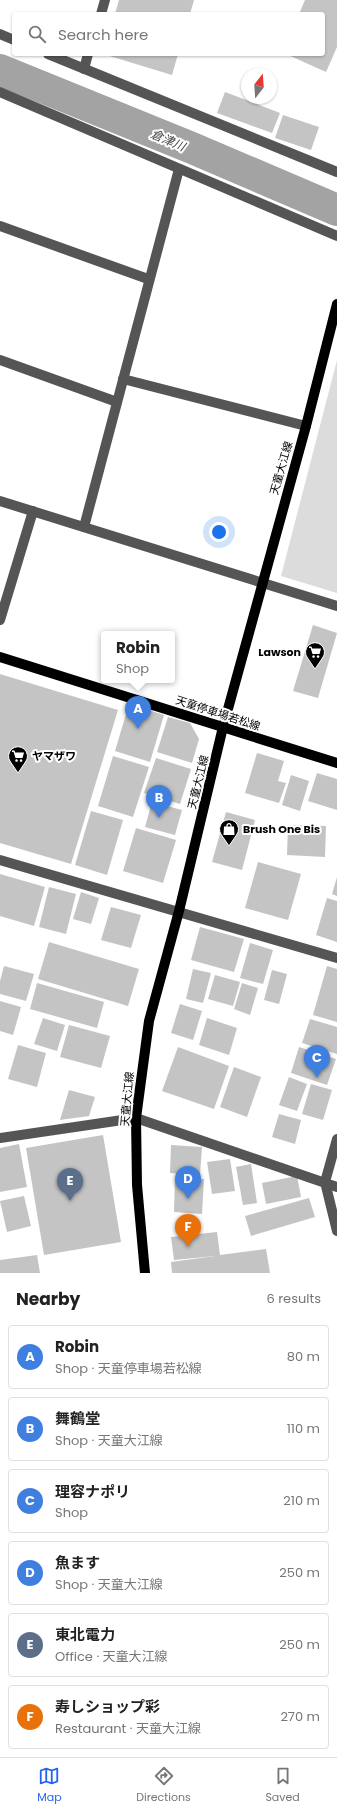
<!DOCTYPE html>
<html lang="en">
<head>
<meta charset="utf-8">
<style>
	body { margin:0; font-family:Poppins,"Noto Sans JP",sans-serif; background:#f6f6f6; color:#222 }
	.compass { position:absolute; left:241px; top:68px; width:36px; height:36px; border-radius:50%; background:#fff; box-shadow:0 1px 3px #0004; rotate:17deg }
	.you { position:absolute; left:219px; top:532px; width:14px; height:14px; margin:-10px; border:3px solid #fff; border-radius:50%; background:#1a73e8; box-shadow:0 0 0 6px #1a73e833 }
	.badge { display:grid; place-items:center; width:26px; height:26px; border-radius:50%; background:#2563eb; color:#fff; font-size:13px; font-weight:700 }
	.pin { position:absolute; translate:-50% -33px; filter:drop-shadow(0 1px 2px #0008) }
	.pin::after { content:''; position:absolute; top:21px; width:14px; height:12px; background:inherit; clip-path:polygon(0 0,100% 0,50% 100%) }
	.popup { position:absolute; left:101px; top:631px; width:74px; height:52px; box-sizing:border-box; display:grid; place-content:center; border-radius:4px; background:#fff; filter:drop-shadow(0 1px 3px #0005); font-size:13px; white-space:nowrap; color:#767676 }
	.popup b { font-size:15px; color:#222 }
	.popup::after { content:''; position:absolute; left:50%; top:100%; margin-left:-8px; border:8px solid transparent; border-top-color:#fff }
	.list { margin:0; padding:0; list-style:none }
	h2 { display:flex; justify-content:space-between; align-items:center; height:52px; margin:0; padding:0 16px; font-size:17px }
	h2 small { font-size:13px; font-weight:400; color:#767676 }
	.list li { display:grid; grid-template-columns:26px 1fr auto; gap:12px; align-items:center; box-sizing:border-box; height:64px; margin:0 8px 8px; padding:0 8px; border:1px solid #e0e0e0; border-radius:4px }
	.list b { display:block; font-size:15px; white-space:nowrap }
	.list p { margin:0; font-size:13px; white-space:nowrap; color:#767676 }
	.list em { font-size:13px; font-style:normal; color:#767676 }
	.icon { flex:none; width:22px; height:22px; fill:none; stroke:currentColor; stroke-width:2; stroke-linecap:round; stroke-linejoin:round }
	.map { position:relative; flex:none; width:337px; height:1273px; overflow:hidden }
	.search { position:absolute; background:#fff; box-shadow:0 1px 3px #0004; left:12px; right:12px; top:12px; height:44px; display:flex; align-items:center; gap:10px; box-sizing:border-box; padding:0 14px; border-radius:4px; color:#767676; font-size:15px }
	.sheet { height:484px; background:#fff }
	nav { display:flex; justify-content:space-around; align-items:center; box-sizing:border-box; height:56px; border-top:1px solid #e0e0e0; background:#fff; font-size:11px; color:#767676 }
	nav a { display:grid; justify-items:center; gap:2px }
	nav .on { color:#2563eb }
	.map>svg:first-child { display:block }
	.green { fill:#dcdcdc }
	.lines { fill:none; stroke-linecap:round; stroke-linejoin:round }
	.river { stroke:#a3a3a3; stroke-width:32 }
	.building { fill:#c4c4c4 }
	.minor { stroke:#555; stroke-width:10 }
	.major { stroke:#000; stroke-width:10 }
	.labels { text-anchor:middle; dominant-baseline:central; stroke-width:4; stroke-linejoin:round; paint-order:stroke }
	.street-label { font-size:11px; fill:#000; stroke:#fff }
	.poi-label { font-size:11px; font-weight:bold; fill:#000; stroke:#fff; text-anchor:start }
	.water-label { font-size:12px; font-style:italic; fill:#444; stroke:#fff }
</style>
</head>
<body>
<div class="map">
<svg width="337" height="1273" viewBox="0 0 337 1273">
	<rect width="100%" height="100%" fill="#fff"/>
	<polygon class="green" points="337,360 337,593 281,576"/>
	<g class="lines">
		<polyline class="river" points="0,70 192,148 337,210"/>
	</g>
	<g class="building">
		<polygon points="119,0 194,0 190,14 115,14"/>
		<polygon points="305,0 337,0 337,47 326,72 286,54 323,54 323,14 299,14"/>
		<polygon points="103,54 178,54 172,75"/>
		<polygon points="225,92 280,113 272,133 217,113"/>
		<polygon points="283,115 319,127 311,150 275,138"/>
		<polygon points="313,625 337,633 318,698 293,691"/>
		<polygon points="0,674 118,710 71,864 0,843"/>
		<polygon points="129,704 164,715 150,762 115,751"/>
		<polygon points="168,717 190,723 199,739 192,763 157,752"/>
		<polygon points="257,753 284,761 278,781 286,783 279,803 245,793"/>
		<polygon points="113,756 149,767 133,817 98,806"/>
		<polygon points="156,758 191,769 180,804 144,793"/>
		<polygon points="317,773 337,779 337,810 308,801"/>
		<polygon points="291,775 309,781 300,811 282,805"/>
		<polygon points="152,802 182,810 175,835 145,827"/>
		<polygon points="91,811 123,820 107,875 75,865"/>
		<polygon points="226,812 255,820 242,870 212,862"/>
		<polygon points="288,825 326,826 325,857 287,855"/>
		<polygon points="136,828 176,840 163,883 123,871"/>
		<polygon points="258,862 301,874 288,920 245,908"/>
		<polygon points="0,874 45,887 34,926 0,916"/>
		<polygon points="337,877 337,896 332,894"/>
		<polygon points="49,887 76,894 66,934 39,927"/>
		<polygon points="81,892 99,898 91,924 73,919"/>
		<polygon points="327,898 337,901 337,942 316,935"/>
		<polygon points="111,907 141,915 131,948 101,940"/>
		<polygon points="200,927 244,939 234,972 191,960"/>
		<polygon points="49,942 139,969 128,1006 38,979"/>
		<polygon points="250,943 273,950 263,984 240,978"/>
		<polygon points="4,966 34,974 26,1001 0,994 0,981"/>
		<polygon points="327,966 337,969 337,1022 313,1015"/>
		<polygon points="193,969 211,973 203,1003 186,999"/>
		<polygon points="272,970 287,974 279,1004 264,1000"/>
		<polygon points="215,975 240,982 233,1006 208,999"/>
		<polygon points="37,983 104,1002 97,1028 30,1009"/>
		<polygon points="242,983 258,988 250,1015 234,1009"/>
		<polygon points="0,1001 21,1007 13,1035 0,1031"/>
		<polygon points="180,1004 202,1011 193,1040 171,1033"/>
		<polygon points="43,1018 65,1025 57,1051 34,1044"/>
		<polygon points="207,1018 237,1028 229,1055 199,1045"/>
		<polygon points="310,1019 337,1027 337,1054 302,1043"/>
		<polygon points="69,1025 110,1036 101,1068 60,1057"/>
		<polygon points="18,1045 46,1053 37,1087 8,1079"/>
		<polygon points="178,1047 229,1066 214,1109 162,1091"/>
		<polygon points="299,1047 336,1059 327,1085 291,1073"/>
		<polygon points="234,1067 261,1077 247,1117 220,1107"/>
		<polygon points="289,1077 307,1084 297,1111 279,1105"/>
		<polygon points="311,1084 332,1090 323,1120 302,1114"/>
		<polygon points="69,1090 95,1097 89,1116 60,1120"/>
		<polygon points="279,1114 301,1120 295,1144 272,1137"/>
		<polygon points="103,1135 121,1242 44,1255 26,1148"/>
		<polygon points="19,1144 27,1187 0,1192 0,1148"/>
		<polygon points="171,1145 202,1147 200,1175 170,1173"/>
		<polygon points="230,1159 235,1191 212,1194 207,1162"/>
		<polygon points="251,1164 257,1203 243,1205 236,1167"/>
		<polygon points="297,1176 301,1197 266,1204 262,1183"/>
		<polygon points="175,1178 204,1179 202,1214 174,1212"/>
		<polygon points="24,1196 31,1226 7,1232 0,1201"/>
		<polygon points="309,1198 315,1217 251,1236 245,1216"/>
		<polygon points="217,1232 220,1255 266,1249 270,1273 172,1273 171,1262 215,1256 174,1260 171,1237"/>
		<polygon points="37,1255 40,1273 0,1273 0,1260"/>
	</g>
	<g class="lines">
		<g class="minor">
			<polyline points="101,14 105,0"/>
			<polyline points="0,34 14,40"/>
			<polyline points="48,54 337,172"/>
			<polyline points="84,69 88,54"/>
			<polyline points="0,92 337,236"/>
			<polyline points="0,226 148,279"/>
			<polyline points="0,360 117,402"/>
			<polyline points="123,379 306,426"/>
			<polyline points="0,501 337,606"/>
			<polyline points="84,527 179,169"/>
			<polyline points="0,620 33,511"/>
			<polyline points="0,860 337,958"/>
			<polyline points="0,1138 136,1118 337,1187"/>
			<polyline points="337,1139 325,1182 337,1231"/>
		</g>
		<g class="major">
			<polyline points="0,657 337,763"/>
			<polyline points="145,1273 137,1185 136,1118 149,1021 179,911 223,727 306,426 337,304"/>
		</g>
	</g>
	<defs>
		<g id="supermarket-pin" transform="scale(1)"><path d="M0 17L-7.5 6A9.5 9.5 0 1 1 7.5 6Z" fill="#000" stroke="#fff"/><path d="M-6-5.5h2.5l.6 2H6L4.5 2H-2.5L-4.4-4H-6ZM-1.5 3.2a1.3 1.3 0 1 0 .1 0ZM3 3.2a1.3 1.3 0 1 0 .1 0Z" fill="#fff"/></g>
		<g id="shop-pin" transform="scale(1)"><path d="M0 17L-7.5 6A9.5 9.5 0 1 1 7.5 6Z" fill="#000" stroke="#fff"/><path d="M-5-2.5h2.3a2.7 3.5 0 0 1 5.4 0H5L5.5 6h-11ZM-1.5-2.5h3a1.5 2.3 0 0 0-3 0Z" fill="#fff"/></g>
	</defs>
	<g fill-rule="evenodd">
		<use href="#supermarket-pin" x="315" y="652"/>
		<use href="#supermarket-pin" x="18" y="756"/>
		<use href="#shop-pin" x="229" y="829"/>
	</g>
	<g class="labels">
		<g class="street-label">
			<text transform="translate(281 468) rotate(-74)">天童大江線</text>
			<text transform="translate(218 713) rotate(18)">天童停車場若松線</text>
			<text transform="translate(198 782) rotate(-76)">天童大江線</text>
			<text transform="translate(127 1099) rotate(-85)">天童大江線</text>
		</g>
		<g class="poi-label">
			<text x="301" y="652" text-anchor="end">Lawson</text>
			<text x="32" y="756">ヤマザワ</text>
			<text x="243" y="829">Brush One Bis</text>
		</g>
		<g class="water-label">
			<text transform="translate(168 140) rotate(23)">倉津川</text>
		</g>
	</g>
</svg>
<svg class="compass" viewBox="-18 -18 36 36"><path d="M0-13l5 13h-10z" fill="#e53935"/><path d="M0 13l5-13h-10z" fill="#767676"/></svg>
<div class="you"></div>
<div class="pin badge" style="left:138px;top:729px;background:#3f7fe0">A</div>
<div class="popup"><b>Robin</b>Shop</div>
<div class="pin badge" style="left:159px;top:818px;background:#3f7fe0">B</div>
<div class="pin badge" style="left:317px;top:1078px;background:#3f7fe0">C</div>
<div class="pin badge" style="left:188px;top:1199px;background:#3f7fe0">D</div>
<div class="pin badge" style="left:70px;top:1201px;background:#5c6f8a">E</div>
<div class="pin badge" style="left:188px;top:1247px;background:#e8710a">F</div>
<div class="search"><svg class="icon" aria-label="search" viewBox="0 0 24 24"><circle cx="10" cy="10" r="6"/><path d="M15 15l6 6"/></svg>Search here</div>
</div>
<section class="sheet">
<h2>Nearby<small>6 results</small></h2>
<ul class="list">
<li><span class="badge" style="background:#3f7fe0">A</span><div><b>Robin</b><p>Shop · 天童停車場若松線</p></div><em>80 m</em></li>
<li><span class="badge" style="background:#3f7fe0">B</span><div><b>舞鶴堂</b><p>Shop · 天童大江線</p></div><em>110 m</em></li>
<li><span class="badge" style="background:#3f7fe0">C</span><div><b>理容ナポリ</b><p>Shop</p></div><em>210 m</em></li>
<li><span class="badge" style="background:#3f7fe0">D</span><div><b>魚ます</b><p>Shop · 天童大江線</p></div><em>250 m</em></li>
<li><span class="badge" style="background:#5c6f8a">E</span><div><b>東北電力</b><p>Office · 天童大江線</p></div><em>250 m</em></li>
<li><span class="badge" style="background:#e8710a">F</span><div><b>寿しショップ彩</b><p>Restaurant · 天童大江線</p></div><em>270 m</em></li>
</ul>
</section>
<nav>
<a class="on"><svg class="icon" aria-label="map" viewBox="0 0 24 24"><path d="M3 6l6-2 6 2 6-2v14l-6 2-6-2-6 2zM9 4v14M15 6v14"/></svg>Map</a>
<a><svg class="icon" aria-label="directions" viewBox="0 0 24 24"><path d="M12 3l9 9-9 9-9-9zM9 14v-3h6M13 9l2 2-2 2"/></svg>Directions</a>
<a><svg class="icon" aria-label="saved" viewBox="0 0 24 24"><path d="M7 4h10v16l-5-4-5 4z"/></svg>Saved</a>
</nav>
</body>
</html>
